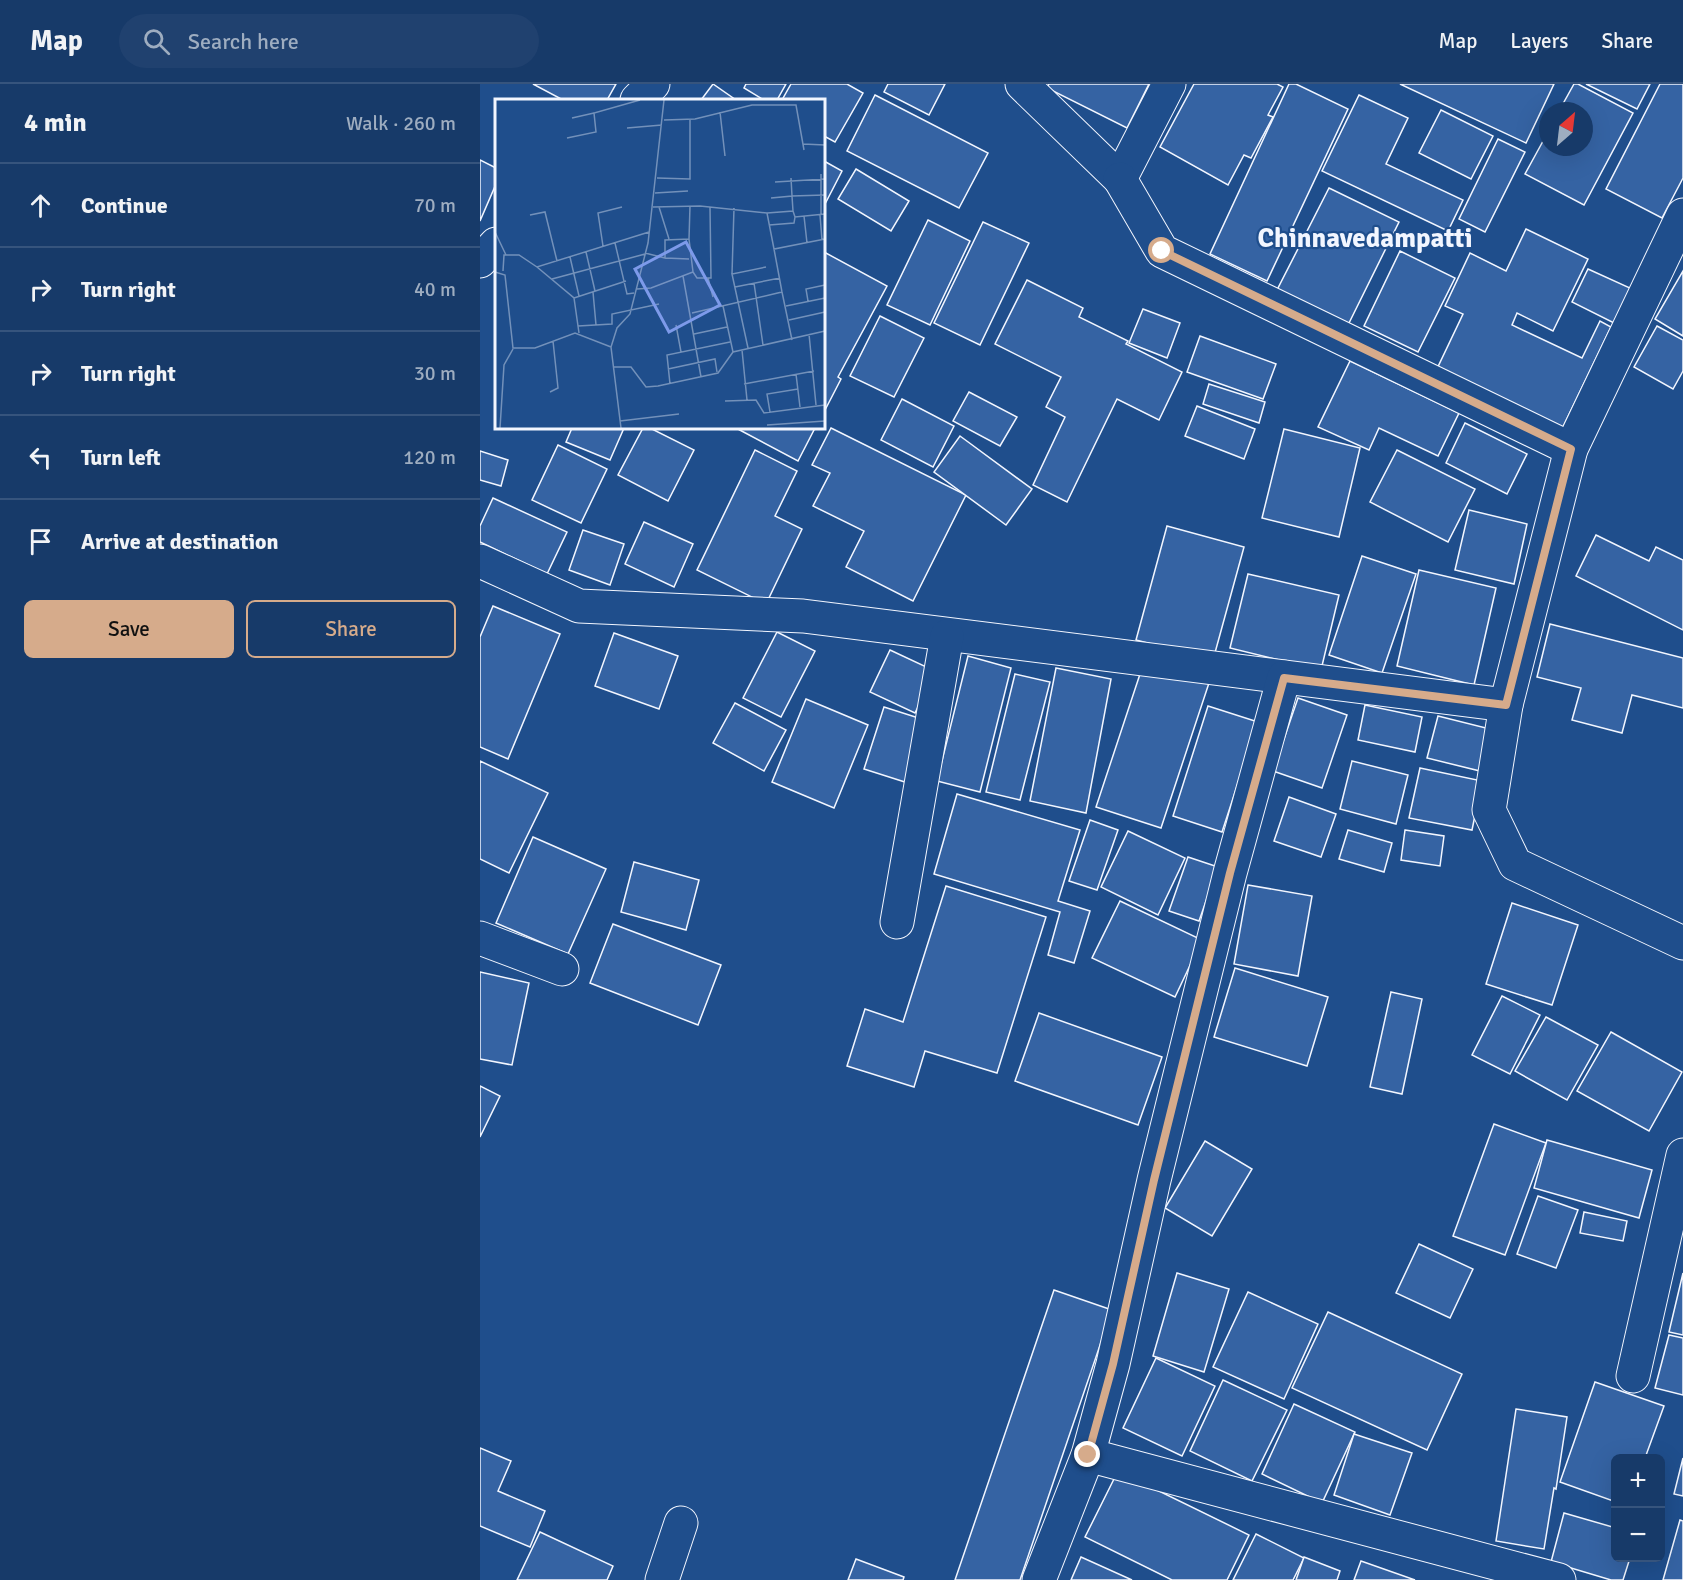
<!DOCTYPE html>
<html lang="en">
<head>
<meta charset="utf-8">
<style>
	body { margin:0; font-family:Signika,sans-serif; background:#20416f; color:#f1f3f6 }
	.controls { position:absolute; right:18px; bottom:18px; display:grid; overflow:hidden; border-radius:9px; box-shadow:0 6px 24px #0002 }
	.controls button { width:54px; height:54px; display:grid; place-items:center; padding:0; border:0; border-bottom:2px solid #36547d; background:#173a69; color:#f1f3f6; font:30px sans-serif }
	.compass { position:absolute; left:1059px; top:18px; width:54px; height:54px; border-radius:50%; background:#173a69; box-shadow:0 6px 24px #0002; rotate:28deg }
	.stop { position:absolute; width:18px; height:18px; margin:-14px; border:4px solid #d6ab8b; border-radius:50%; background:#fff }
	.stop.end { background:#d6ab8b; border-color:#fff; box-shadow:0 2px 6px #0008 }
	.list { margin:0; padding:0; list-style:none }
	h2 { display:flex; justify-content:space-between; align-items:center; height:78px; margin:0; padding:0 24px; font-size:26px }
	h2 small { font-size:20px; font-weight:400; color:#9eadc0 }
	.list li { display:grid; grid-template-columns:39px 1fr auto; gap:18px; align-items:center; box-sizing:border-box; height:84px; padding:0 24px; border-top:2px solid #36547d }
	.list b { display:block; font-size:22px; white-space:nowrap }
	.list em { font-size:20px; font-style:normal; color:#9eadc0 }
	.actions { display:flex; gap:12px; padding:18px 24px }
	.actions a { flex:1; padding:14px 0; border:2px solid #d6ab8b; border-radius:9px; text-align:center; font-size:21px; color:#d6ab8b }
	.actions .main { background:#d6ab8b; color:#111 }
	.icon { flex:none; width:33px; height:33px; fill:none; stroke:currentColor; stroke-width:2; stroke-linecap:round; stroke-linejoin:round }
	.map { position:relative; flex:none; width:1203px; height:1496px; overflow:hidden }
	header { display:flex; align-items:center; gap:36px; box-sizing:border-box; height:84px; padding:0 30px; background:#173a69; border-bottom:2px solid #36547d }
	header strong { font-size:28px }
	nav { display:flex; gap:33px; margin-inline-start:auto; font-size:21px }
	.search { width:420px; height:54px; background:#20416f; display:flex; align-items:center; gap:15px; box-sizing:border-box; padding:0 21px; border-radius:33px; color:#9eadc0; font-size:22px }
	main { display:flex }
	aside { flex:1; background:#173a69 }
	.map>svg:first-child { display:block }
	.building { fill:#3563a3; stroke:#f2f6ff; stroke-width:1.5 }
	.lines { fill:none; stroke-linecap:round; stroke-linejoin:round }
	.street-casing { stroke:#f2f6ff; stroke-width:35 }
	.secondary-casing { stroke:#f2f6ff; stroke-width:35 }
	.street { stroke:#1f4e8c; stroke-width:33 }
	.secondary { stroke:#1f4e8c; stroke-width:33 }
	.route { stroke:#d6ab8b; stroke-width:8 }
	.labels { text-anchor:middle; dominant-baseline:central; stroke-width:4.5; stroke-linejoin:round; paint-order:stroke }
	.district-label { font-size:27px; font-weight:bold; fill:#f2f6ff; stroke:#1f4e8c }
	.inset-road { fill:none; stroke:#7391ba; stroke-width:1.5 }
	.view { fill:#7d9aea; fill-opacity:0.15; stroke:#7d9aea; stroke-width:3 }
	.inset-edge { fill:none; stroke:#f2f6ff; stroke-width:3 }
</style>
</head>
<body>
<header>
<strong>Map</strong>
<div class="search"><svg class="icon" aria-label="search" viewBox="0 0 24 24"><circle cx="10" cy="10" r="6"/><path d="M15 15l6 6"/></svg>Search here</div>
<nav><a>Map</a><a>Layers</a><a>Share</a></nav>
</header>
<main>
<aside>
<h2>4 min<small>Walk · 260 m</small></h2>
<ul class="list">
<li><svg class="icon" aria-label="ahead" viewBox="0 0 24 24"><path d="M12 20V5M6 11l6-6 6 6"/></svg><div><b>Continue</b></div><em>70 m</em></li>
<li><svg class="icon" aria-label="right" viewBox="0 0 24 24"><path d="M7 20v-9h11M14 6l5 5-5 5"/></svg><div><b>Turn right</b></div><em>40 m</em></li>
<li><svg class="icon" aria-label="right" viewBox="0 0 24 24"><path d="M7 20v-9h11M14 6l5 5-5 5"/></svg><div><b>Turn right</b></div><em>30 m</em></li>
<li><svg class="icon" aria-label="left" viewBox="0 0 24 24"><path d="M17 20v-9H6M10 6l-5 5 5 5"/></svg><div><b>Turn left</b></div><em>120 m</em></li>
<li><svg class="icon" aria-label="arrive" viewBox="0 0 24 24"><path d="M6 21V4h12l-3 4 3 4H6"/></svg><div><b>Arrive at destination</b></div></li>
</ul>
<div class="actions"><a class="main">Save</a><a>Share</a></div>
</aside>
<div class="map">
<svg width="1203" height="1496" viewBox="0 0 1203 1496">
	<rect width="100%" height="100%" fill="#1f4e8c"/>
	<g class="building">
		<polygon points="53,0 136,0 127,16 83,16"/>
		<polygon points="233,0 256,16 221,16"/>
		<polygon points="266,0 306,0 297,16 284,16 264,4"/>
		<polygon points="311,0 367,0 383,9 355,58 344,52 344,16 302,16"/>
		<polygon points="408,0 465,0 449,31 404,8"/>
		<polygon points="569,0 669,0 647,44 567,4"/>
		<polygon points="714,0 797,0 803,3 788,31 793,33 771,74 764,71 748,101 680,63"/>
		<polygon points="809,0 816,0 868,25 787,197 730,170"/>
		<polygon points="920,0 1074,0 1046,59"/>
		<polygon points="1094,0 1098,0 1153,29 1104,121 1045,90 1068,48 1068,63 1104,63 1104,27 1079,27"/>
		<polygon points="1106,0 1170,0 1157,25"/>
		<polygon points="1180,0 1203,0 1203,94 1182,134 1126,105"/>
		<polygon points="395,11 508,69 479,124 367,67"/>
		<polygon points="879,11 928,34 906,80 983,116 968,147 842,87"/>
		<polygon points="961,26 1013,52 991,95 939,69"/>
		<polygon points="1018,55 1045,68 1005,148 979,135"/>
		<polygon points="0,76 16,84 16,100 0,137"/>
		<polygon points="344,77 362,87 344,122"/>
		<polygon points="376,85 429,117 411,147 358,115"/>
		<polygon points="849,104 919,138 868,241 797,206"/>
		<polygon points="448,136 490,157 450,241 407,221"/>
		<polygon points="503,138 549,159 500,261 454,239"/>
		<polygon points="1046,145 1108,175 1073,247 1037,229 1032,241 1102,274 1120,237 1131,243 1080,349 955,289 983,230 965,222 990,169 1026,187"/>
		<polygon points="920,167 975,194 938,268 884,242"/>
		<polygon points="344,168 407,202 358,293 361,295 344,328"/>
		<polygon points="1108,185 1150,204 1134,239 1092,218"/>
		<polygon points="1203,187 1203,252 1175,235"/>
		<polygon points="547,196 603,224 599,233 648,257 646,260 702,288 679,336 637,315 587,418 553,401 585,333 566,323 581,293 515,260"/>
		<polygon points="663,225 700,239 687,274 649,259"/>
		<polygon points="400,232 444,254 414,313 370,292"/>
		<polygon points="1177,242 1203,256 1203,287 1193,305 1154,283"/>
		<polygon points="720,252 796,280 783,315 707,288"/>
		<polygon points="870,277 979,329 958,372 899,344 889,366 838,343"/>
		<polygon points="729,300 785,318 779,339 723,320"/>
		<polygon points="489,308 537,333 520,362 473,337"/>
		<polygon points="422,315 474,342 453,383 401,356"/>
		<polygon points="717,322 775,345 764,375 705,352"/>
		<polygon points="985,339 1047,370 1027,410 966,379"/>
		<polygon points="92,344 144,344 130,376 86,358"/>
		<polygon points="163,344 170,344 214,366 188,417 138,391"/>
		<polygon points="256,344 335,344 318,377"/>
		<polygon points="351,344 486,411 433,517 366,483 384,447 333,422 350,389 332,381"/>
		<polygon points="804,345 880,364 859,453 782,434"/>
		<polygon points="480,352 552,405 526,441 454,388"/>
		<polygon points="78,361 127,385 101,439 52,416"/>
		<polygon points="275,366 317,387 295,432 322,445 286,520 217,486"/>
		<polygon points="917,366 995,405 968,458 890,418"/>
		<polygon points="0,367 28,376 21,402 0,396"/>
		<polygon points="13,414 87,448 67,490 0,458 0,442"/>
		<polygon points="989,426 1047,440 1034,500 975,486"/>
		<polygon points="164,438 213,460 194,503 145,480"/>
		<polygon points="687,442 764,463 733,576 656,556"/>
		<polygon points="103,446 144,460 130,501 89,486"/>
		<polygon points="1116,451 1169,477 1176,463 1203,476 1203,546 1096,492"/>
		<polygon points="882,472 936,490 902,589 849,571"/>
		<polygon points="939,486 1016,504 994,601 917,582"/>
		<polygon points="768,490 859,511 841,586 750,564"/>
		<polygon points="13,522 80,550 28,675 0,663 0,553"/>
		<polygon points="1070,540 1203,574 1203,624 1152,611 1142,649 1092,636 1101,604 1057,593"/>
		<polygon points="297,548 335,567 301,633 263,614"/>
		<polygon points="134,549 198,572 179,625 115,602"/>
		<polygon points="410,566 455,587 435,629 390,608"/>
		<polygon points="488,572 531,584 500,708 457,697"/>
		<polygon points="664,578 729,599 681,744 616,723"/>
		<polygon points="576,584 631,595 606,729 550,717"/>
		<polygon points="535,590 570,598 540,716 506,708"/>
		<polygon points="818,614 867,631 842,704 793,687"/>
		<polygon points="326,615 388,641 354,724 292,698"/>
		<polygon points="255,619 306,646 284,687 233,659"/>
		<polygon points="885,621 942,633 935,668 878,656"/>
		<polygon points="728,622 778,638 742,748 693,732"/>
		<polygon points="404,623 448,637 428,699 384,685"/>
		<polygon points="958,632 1010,645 1000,687 947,674"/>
		<polygon points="0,677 68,709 29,789 0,775"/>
		<polygon points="872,677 928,691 916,740 860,725"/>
		<polygon points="940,684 1002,697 992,746 929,734"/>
		<polygon points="477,710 600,746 578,817 610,827 594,879 568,871 580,828 454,790"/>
		<polygon points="809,713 856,730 841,773 794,757"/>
		<polygon points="610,736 638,746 617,806 589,797"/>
		<polygon points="868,746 912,759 904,788 859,775"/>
		<polygon points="925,746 964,752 960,782 921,776"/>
		<polygon points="648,747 705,774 678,831 621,803"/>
		<polygon points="53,753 126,785 88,870 16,839"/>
		<polygon points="708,773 738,783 719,837 689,827"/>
		<polygon points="154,778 219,796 206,846 141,828"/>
		<polygon points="768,801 832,812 818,892 754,880"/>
		<polygon points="466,802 566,833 517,989 445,967 434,1003 367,982 385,925 423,938"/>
		<polygon points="640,817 722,856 695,913 612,874"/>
		<polygon points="1032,819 1098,841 1072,921 1006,900"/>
		<polygon points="133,840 241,881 218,941 110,899"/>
		<polygon points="755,884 848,913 827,982 734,953"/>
		<polygon points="0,888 49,899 32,981 0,975"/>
		<polygon points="911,908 942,915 922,1010 890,1003"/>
		<polygon points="1022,912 1060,931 1030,990 992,971"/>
		<polygon points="559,929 682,973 658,1041 535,997"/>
		<polygon points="1066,933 1118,961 1087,1016 1035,987"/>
		<polygon points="1131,948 1202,988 1169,1047 1097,1007"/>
		<polygon points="0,1002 20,1012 0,1053"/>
		<polygon points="1014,1040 1066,1059 1025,1171 973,1152"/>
		<polygon points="1067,1056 1172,1086 1159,1134 1054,1104"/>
		<polygon points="725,1057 772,1085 732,1152 685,1124"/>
		<polygon points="1058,1112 1098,1126 1076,1184 1037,1170"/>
		<polygon points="1104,1128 1147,1137 1143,1157 1100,1149"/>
		<polygon points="939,1160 993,1185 970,1234 916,1209"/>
		<polygon points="697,1189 749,1205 724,1288 673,1272"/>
		<polygon points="1203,1189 1203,1251 1189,1248"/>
		<polygon points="574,1206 632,1226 540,1496 475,1496"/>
		<polygon points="768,1208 838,1240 804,1315 733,1283"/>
		<polygon points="848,1228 982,1290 947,1366 812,1304"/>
		<polygon points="1189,1251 1203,1254 1203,1311 1175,1304"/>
		<polygon points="676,1274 735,1302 702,1372 643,1344"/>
		<polygon points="743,1296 807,1326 772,1397 710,1367"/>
		<polygon points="1115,1298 1184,1322 1165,1374 1136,1374 1136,1418 1080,1398"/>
		<polygon points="814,1320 875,1348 842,1419 782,1390"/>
		<polygon points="1036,1325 1087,1333 1076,1405 1074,1404 1064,1465 1016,1457"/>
		<polygon points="874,1350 932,1369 910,1431 854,1411"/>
		<polygon points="0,1364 31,1377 18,1407 65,1427 50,1463 0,1442"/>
		<polygon points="1203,1374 1203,1412 1194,1410"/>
		<polygon points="638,1387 769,1451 747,1496 692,1496 605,1453"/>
		<polygon points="1084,1429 1136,1444 1136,1474 1150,1474 1143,1496 1131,1496 1071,1478"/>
		<polygon points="1200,1436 1203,1437 1203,1496 1183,1496"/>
		<polygon points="60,1448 133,1482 127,1496 37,1496"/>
		<polygon points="776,1450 824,1474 813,1496 753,1496"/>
		<polygon points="601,1473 652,1496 591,1496"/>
		<polygon points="824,1473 860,1487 857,1496 816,1496"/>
		<polygon points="376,1475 424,1493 423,1496 368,1496"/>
		<polygon points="881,1477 935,1496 874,1496"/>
	</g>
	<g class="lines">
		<g class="street-casing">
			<g id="street">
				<polyline points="542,0 640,95 689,0"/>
				<polyline points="640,95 682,167 1091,365"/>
				<polyline points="0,477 99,522 323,532 1026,621 1091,365 1203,131"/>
				<polyline points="1026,621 1009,726 1035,780 1203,859"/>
				<polyline points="417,838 467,552"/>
				<polyline points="0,854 82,885"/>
				<polyline points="1153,1292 1203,1071"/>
				<polyline points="608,1371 1079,1496"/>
				<polyline points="182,1496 201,1439"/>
				<polyline points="559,1496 608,1371 633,1280 674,1096 750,789 804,593"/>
			</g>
		</g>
		<g class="secondary-casing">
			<g id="secondary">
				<polyline points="157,16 173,0"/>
				<polyline points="0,177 16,160"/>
			</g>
		</g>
		<use href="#street" class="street"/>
		<use href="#secondary" class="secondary"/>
	</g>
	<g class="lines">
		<polyline class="route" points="608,1371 633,1280 674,1096 750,789 804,594 1026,621 1091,365 682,167"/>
	</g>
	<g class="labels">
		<g class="district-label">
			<text x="885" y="154">Chinnavedampatti</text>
		</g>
	</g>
	<g transform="translate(15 15)">
		<rect width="330" height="330" fill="#1f4e8c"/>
		<path class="inset-road" d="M225,13L230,57M77,19L99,14M169,21L200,20L257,6H301L309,51M132,29L167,26M72,39L101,33L99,14L145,1M308,45L330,46M162,79L195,80V21M280,83L330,80M160,94L193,92M276,99L297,97L296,79M158,108L205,107L272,114L298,112L297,97L330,96M164,108L174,140M298,112L300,118L330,115M272,114L279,150L330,140M35,116L50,113L62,162M325,116L327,141M326,116V75M309,117L312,144M274,126L299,124L300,118M0,133L11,156M194,140L195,107M120,144L132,195L139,194M108,147L103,114L127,108M279,150L287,193M91,153L100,192M75,158L84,197M170,159L194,160M42,168L79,199L84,234M8,172L9,156H24L42,168L154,133M0,173L10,176L18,249H40L80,234L116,248M198,173L202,179H216L215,108M237,175L239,109M188,177L206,278M213,179L218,198M57,180L150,155M259,184L268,246M240,188L285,179M142,190L156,189L198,173L194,140L170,141V159L150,154M98,193L101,226M79,199L131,182M313,202L311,190L330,186M228,207L238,253M291,207L330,199M197,214L287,193L297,241M294,221L330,213M181,226L186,253M83,227L117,225V215L164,205M199,235L232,228M314,235L321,306M253,249L237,175L271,168M247,251L252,301M119,268H136L151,288L163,287L223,274L238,253L330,232M173,270L220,260L222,273M301,275L305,308M175,285L172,256L235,243M249,285L319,272M55,293L63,289L58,242M230,302L261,301L269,314L330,306M275,313L272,295L303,290M125,322L184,315M272,326L330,322M5,329L9,266L18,250M126,329L116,248L122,229L135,215L153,144L169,1"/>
		<path class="view" d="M191,143L225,206L174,233L140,170Z"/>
		<rect width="330" height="330" class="inset-edge"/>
	</g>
</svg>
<div class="controls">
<button>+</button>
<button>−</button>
</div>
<svg class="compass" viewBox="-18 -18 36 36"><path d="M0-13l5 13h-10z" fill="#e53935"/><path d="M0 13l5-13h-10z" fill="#9eadc0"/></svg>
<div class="stop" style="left:682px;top:167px"></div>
<div class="stop end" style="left:608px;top:1371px"></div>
</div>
</main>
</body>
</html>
